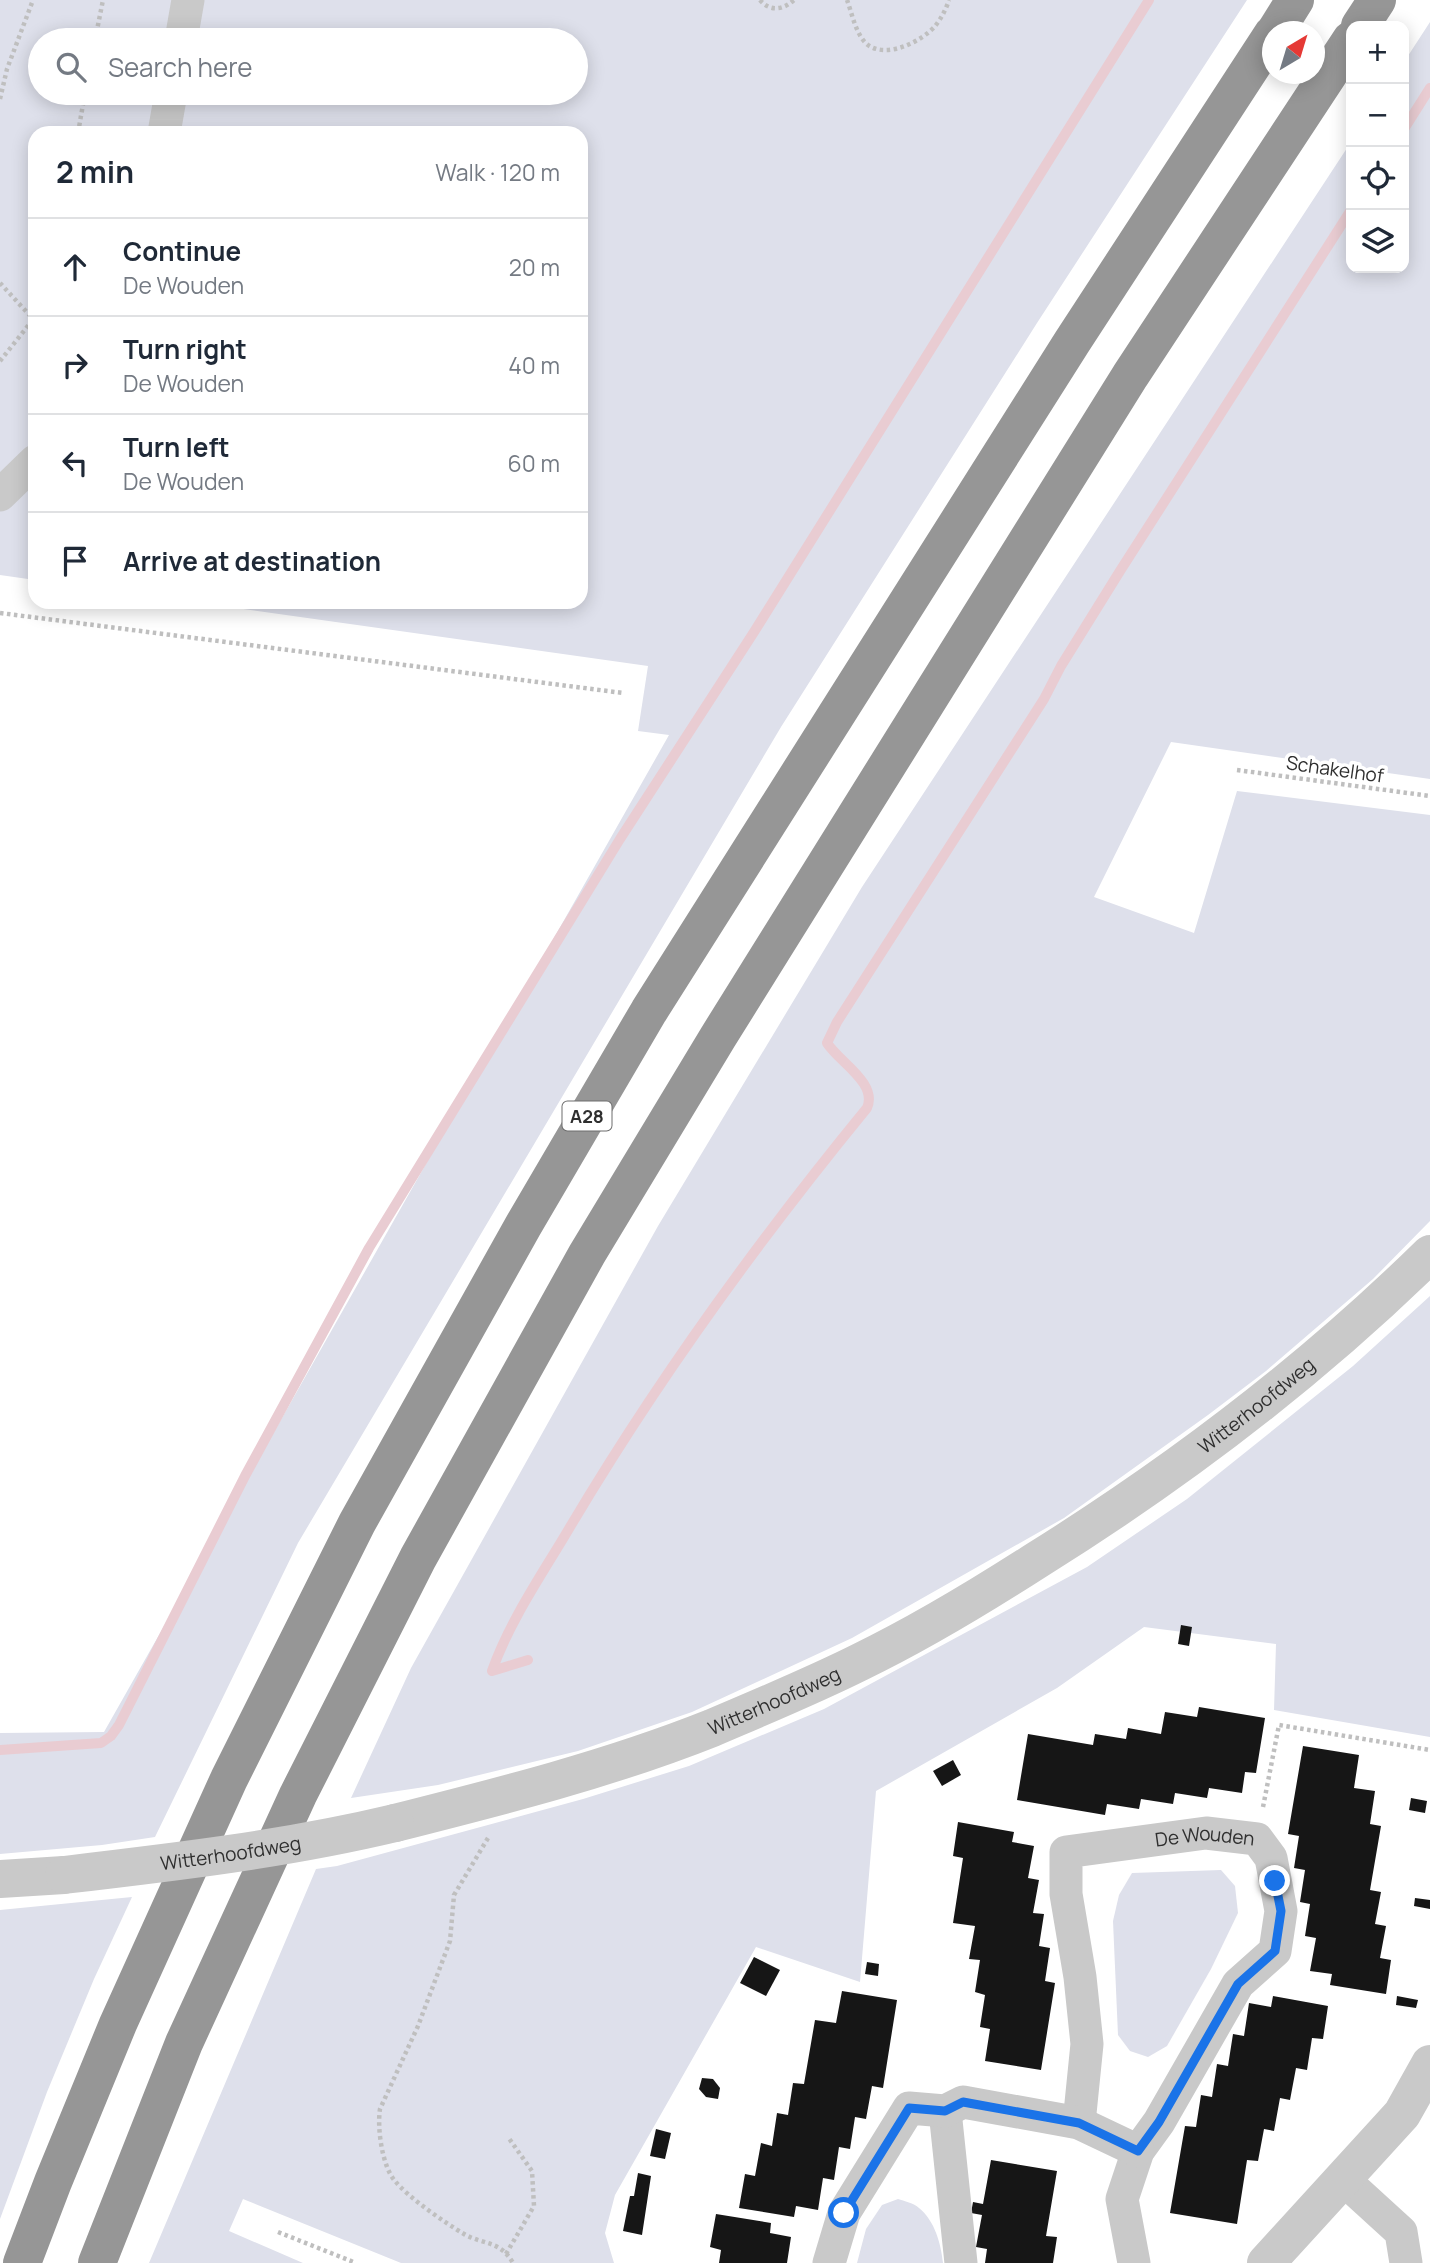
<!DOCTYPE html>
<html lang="en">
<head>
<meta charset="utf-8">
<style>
	body { margin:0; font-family:Manrope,sans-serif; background:#f2f2f3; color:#1f2937 }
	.controls { position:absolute; right:21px; top:21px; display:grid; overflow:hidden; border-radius:14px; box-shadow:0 4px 18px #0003 }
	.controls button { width:63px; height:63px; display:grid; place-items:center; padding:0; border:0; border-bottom:2px solid #e0e1e3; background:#fff; color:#1f2937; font:35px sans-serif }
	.compass { position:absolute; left:1262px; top:21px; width:63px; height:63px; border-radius:50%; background:#fff; box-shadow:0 4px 18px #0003; rotate:38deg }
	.stop { position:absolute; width:21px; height:21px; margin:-16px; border:5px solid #1a73e8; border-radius:50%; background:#fff }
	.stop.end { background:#1a73e8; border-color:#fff; box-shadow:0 2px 7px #0008 }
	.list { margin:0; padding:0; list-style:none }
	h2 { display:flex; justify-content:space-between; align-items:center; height:91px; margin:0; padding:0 28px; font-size:30px }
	h2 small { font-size:23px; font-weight:400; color:#747a83 }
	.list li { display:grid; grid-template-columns:46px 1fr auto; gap:21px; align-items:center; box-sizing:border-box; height:98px; padding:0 28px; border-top:2px solid #e0e1e3 }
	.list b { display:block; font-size:26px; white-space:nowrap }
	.list p { margin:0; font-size:23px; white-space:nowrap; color:#747a83 }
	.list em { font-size:23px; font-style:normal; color:#747a83 }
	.icon { flex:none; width:38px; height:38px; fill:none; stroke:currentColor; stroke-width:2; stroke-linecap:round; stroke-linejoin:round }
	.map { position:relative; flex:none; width:1430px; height:2263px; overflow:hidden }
	.search { position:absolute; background:#fff; box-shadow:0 4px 18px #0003; left:28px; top:28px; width:560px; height:77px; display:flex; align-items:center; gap:18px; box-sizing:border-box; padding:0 24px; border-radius:38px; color:#747a83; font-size:26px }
	.panel { position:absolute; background:#fff; box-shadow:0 4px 18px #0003; left:28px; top:126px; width:560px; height:483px; border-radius:21px }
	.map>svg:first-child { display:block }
	.green { fill:#dee0eb; fill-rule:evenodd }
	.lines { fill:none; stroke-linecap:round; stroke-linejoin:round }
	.stream { stroke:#e9ccd2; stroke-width:10 }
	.building { fill:#161616 }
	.path { stroke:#bfbfbf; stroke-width:4.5; stroke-dasharray:3.5 3.5; stroke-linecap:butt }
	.minor { stroke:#c9c9c9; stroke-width:33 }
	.tertiary { stroke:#c9c9c9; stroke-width:38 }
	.motorway { stroke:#969696; stroke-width:38 }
	.tertiary-bridge { stroke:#c9c9c9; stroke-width:38 }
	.route { stroke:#1a73e8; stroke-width:9 }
	.labels { text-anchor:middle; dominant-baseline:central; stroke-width:7; stroke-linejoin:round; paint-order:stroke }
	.shield { fill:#fff; stroke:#6d6d6d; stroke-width:2 }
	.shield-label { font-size:18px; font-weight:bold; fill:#2f2f2f }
	.street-label { font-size:19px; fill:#2f2f2f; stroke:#fff }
</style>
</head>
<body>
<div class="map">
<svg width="1430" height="2263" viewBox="0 0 1430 2263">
	<rect width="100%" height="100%" fill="#fff"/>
	<g class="green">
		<path d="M0,0H1247L1037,323L781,727L298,1543L155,1837L102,1845L0,1854V1733L104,1732L669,735L638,731L648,666L193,602H581V133H35V580L0,575ZM40,40H576V93H40Z"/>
		<polygon points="1430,22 1430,779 1171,742 1094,897 1194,933 1237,791 1430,815 1430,1221 1373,1279 1266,1371 1208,1415 1064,1518 852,1638 692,1712 578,1751 438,1785 351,1798 411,1668 658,1226 862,887 1351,142 1351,268 1404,268 1404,62"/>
		<polygon points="1430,1296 1430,1737 1274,1710 1276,1644 1144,1627 1057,1688 876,1791 860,1982 756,1947 615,2195 605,2233 614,2263 401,2263 243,2199 229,2231 303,2263 149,2263 316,1869 337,1866 583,1799 689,1766 824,1709 1087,1567 1187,1499 1353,1366"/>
		<polygon points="1221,1870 1235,1886 1238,1913 1211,1969 1167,2046 1148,2057 1130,2051 1118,2035 1113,1921 1119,1895 1132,1873"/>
		<polygon points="132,1897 94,1979 47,2092 0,2219 0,1910"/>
		<path d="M898,2199C904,2201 914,2203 919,2208C935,2221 941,2244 943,2263H857L866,2229L882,2205Z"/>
	</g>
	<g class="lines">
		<g class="stream">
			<polyline points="1404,129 1430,88"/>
			<path d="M528,1660L492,1671C510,1620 543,1573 570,1527C658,1379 758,1241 867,1108C878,1083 839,1062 827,1043L837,1022L1044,699L1061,666L1120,571L1351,210"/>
			<polyline points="0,1750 101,1743 111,1736 119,1725 245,1476 369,1248 620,839 754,632 1149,0"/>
		</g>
	</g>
	<g class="building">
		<polygon points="1181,1625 1192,1627 1189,1646 1178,1644"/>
		<polygon points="1199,1707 1265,1718 1256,1773 1245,1772 1242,1793 1209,1788 1207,1798 1175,1793 1173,1804 1141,1799 1139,1809 1107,1804 1105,1815 1017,1800 1028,1734 1093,1745 1095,1734 1126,1739 1128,1728 1161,1734 1165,1712 1197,1717"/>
		<polygon points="1303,1746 1359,1755 1354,1788 1375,1791 1370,1824 1381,1826 1370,1890 1381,1892 1375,1924 1386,1926 1380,1958 1391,1960 1386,1994 1330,1985 1332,1974 1310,1971 1316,1938 1305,1936 1310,1904 1300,1902 1305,1870 1294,1868 1299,1836 1288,1834"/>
		<polygon points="953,1760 961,1775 942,1786 933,1771"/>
		<polygon points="1411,1798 1427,1801 1425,1813 1409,1810"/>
		<polygon points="958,1822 1014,1832 1012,1842 1034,1846 1028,1878 1039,1880 1033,1913 1044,1914 1039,1946 1050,1948 1045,1981 1055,1983 1041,2070 985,2061 990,2029 980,2027 985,1995 975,1992 980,1960 969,1959 975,1926 953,1923 963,1858 953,1856"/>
		<polygon points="1415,1898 1430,1900 1430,1909 1414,1906"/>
		<polygon points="754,1957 780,1970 766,1996 740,1983"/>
		<polygon points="867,1962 879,1964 878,1976 865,1974"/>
		<polygon points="842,1991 897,2000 883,2088 872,2086 866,2119 855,2117 850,2149 839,2147 834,2180 823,2178 818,2210 796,2206 794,2217 739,2208 745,2174 755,2176 761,2143 772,2146 777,2113 788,2115 793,2083 804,2084 815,2020 836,2023"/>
		<polygon points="1273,1996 1328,2006 1323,2039 1312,2038 1307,2070 1296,2068 1290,2100 1280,2098 1274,2131 1264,2129 1258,2161 1247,2160 1237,2224 1170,2213 1185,2126 1196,2127 1201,2095 1212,2097 1217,2064 1228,2066 1233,2034 1244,2036 1249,2003 1271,2007"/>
		<polygon points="1397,1996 1418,2000 1416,2008 1396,2005"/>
		<polygon points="702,2078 713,2079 720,2088 718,2099 706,2097 699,2089"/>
		<polygon points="656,2129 671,2133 665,2159 650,2156"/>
		<polygon points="991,2160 1057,2171 1046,2236 1057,2237 1053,2263 985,2263 987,2249 976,2247 982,2215 971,2213 973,2202 983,2204"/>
		<polygon points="638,2173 651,2176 642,2235 623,2231 630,2196 634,2196"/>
		<polygon points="716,2214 771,2223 770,2233 791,2237 787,2263 719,2263 721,2250 710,2247"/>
	</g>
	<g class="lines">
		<g class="path">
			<path d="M760,0C770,12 783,10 794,0"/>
			<path d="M847,0C852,13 856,36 868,45C887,59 923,41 936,25C942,17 946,9 949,0"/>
			<polyline points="95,40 103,0"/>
			<polyline points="0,99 7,69 33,0"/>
			<polyline points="78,133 85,93"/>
			<polyline points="0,283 34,320"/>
			<polyline points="0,361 35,317"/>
			<polyline points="0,613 623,693"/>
			<polyline points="1237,770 1430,796"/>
			<polyline points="1263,1807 1279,1725 1430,1750"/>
			<path d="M488,1838L454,1895L450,1941L418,2026L380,2109C377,2128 382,2166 395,2181C409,2198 444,2222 464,2234C483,2245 500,2240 513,2263"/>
			<polyline points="278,2232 356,2263"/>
			<polyline points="506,2254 534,2206 532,2171 508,2137"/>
		</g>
		<g class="minor">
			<polyline points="181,40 188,0"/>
			<polyline points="164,133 171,93"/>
			<polyline points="0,495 35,461"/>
			<polyline points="945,2111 961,2263"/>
			<path id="s1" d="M1079,2123L1087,2044L1080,1977L1066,1894V1852L1206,1833L1257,1839L1271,1858L1281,1911L1275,1951L1238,1984L1159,2122L1138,2151L1122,2199L1134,2263"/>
			<polyline points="1344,2180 1401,2232 1406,2263"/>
			<polyline points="829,2263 844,2213 909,2108 945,2111 963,2102 1079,2123 1138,2151"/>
		</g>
		<g class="tertiary">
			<path id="s2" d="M395,1823C502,1796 609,1769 712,1728C761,1707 812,1686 860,1662C920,1633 981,1596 1037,1560C1178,1472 1312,1370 1430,1254"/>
			<polyline points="0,1879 64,1875"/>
			<polyline points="1266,2263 1402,2114 1430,2064"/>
		</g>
		<g class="motorway">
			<polyline points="1360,26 1377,0"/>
			<polyline points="1275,32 1295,0"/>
			<polyline points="22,2263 53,2182 118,2024 229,1779 357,1523 523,1226 649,1011 1072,342 1272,35"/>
			<polyline points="97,2263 184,2043 298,1795 418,1558 587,1254 718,1037 1130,376 1351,40"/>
		</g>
		<path class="tertiary-bridge" id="s3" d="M64,1875C175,1862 286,1849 395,1823"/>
	</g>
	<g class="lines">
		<polyline class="route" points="844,2213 909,2108 945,2111 963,2102 1079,2123 1138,2151 1159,2122 1238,1984 1275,1951 1281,1911 1275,1881"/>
	</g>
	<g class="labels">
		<rect class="shield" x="562.5" y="1101.5" width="49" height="29" rx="5"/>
		<g class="shield-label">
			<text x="587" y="1116">A28</text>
		</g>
		<g class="street-label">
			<text transform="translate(1335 769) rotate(8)">Schakelhof</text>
			<text stroke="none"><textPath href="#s2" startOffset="966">Witterhoofdweg</textPath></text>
			<text stroke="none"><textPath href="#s2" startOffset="399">Witterhoofdweg</textPath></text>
			<text stroke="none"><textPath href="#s1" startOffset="413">De Wouden</textPath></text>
			<text stroke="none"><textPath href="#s3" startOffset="168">Witterhoofdweg</textPath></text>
		</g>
	</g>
</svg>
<div class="controls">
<button>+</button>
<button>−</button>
<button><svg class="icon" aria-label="locate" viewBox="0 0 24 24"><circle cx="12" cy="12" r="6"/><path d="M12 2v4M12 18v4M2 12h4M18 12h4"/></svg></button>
<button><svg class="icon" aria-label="layers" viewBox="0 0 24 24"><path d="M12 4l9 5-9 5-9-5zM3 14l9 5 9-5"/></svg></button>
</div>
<svg class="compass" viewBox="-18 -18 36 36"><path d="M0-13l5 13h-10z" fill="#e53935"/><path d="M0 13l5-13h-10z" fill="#747a83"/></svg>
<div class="stop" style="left:844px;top:2213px"></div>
<div class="stop end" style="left:1275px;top:1881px"></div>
<div class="search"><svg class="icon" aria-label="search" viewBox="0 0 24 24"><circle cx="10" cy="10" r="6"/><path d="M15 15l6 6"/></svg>Search here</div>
<section class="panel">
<h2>2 min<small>Walk · 120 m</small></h2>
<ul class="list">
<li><svg class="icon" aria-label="ahead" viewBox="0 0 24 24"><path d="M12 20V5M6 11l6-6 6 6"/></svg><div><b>Continue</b><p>De Wouden</p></div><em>20 m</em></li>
<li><svg class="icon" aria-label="right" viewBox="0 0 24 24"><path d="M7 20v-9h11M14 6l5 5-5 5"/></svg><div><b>Turn right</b><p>De Wouden</p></div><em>40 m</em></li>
<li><svg class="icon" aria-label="left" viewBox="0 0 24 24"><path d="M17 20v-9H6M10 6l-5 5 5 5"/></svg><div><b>Turn left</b><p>De Wouden</p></div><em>60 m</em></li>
<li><svg class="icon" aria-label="arrive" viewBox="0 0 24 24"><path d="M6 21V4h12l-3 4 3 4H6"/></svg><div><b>Arrive at destination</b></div></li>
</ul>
</section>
</div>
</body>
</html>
